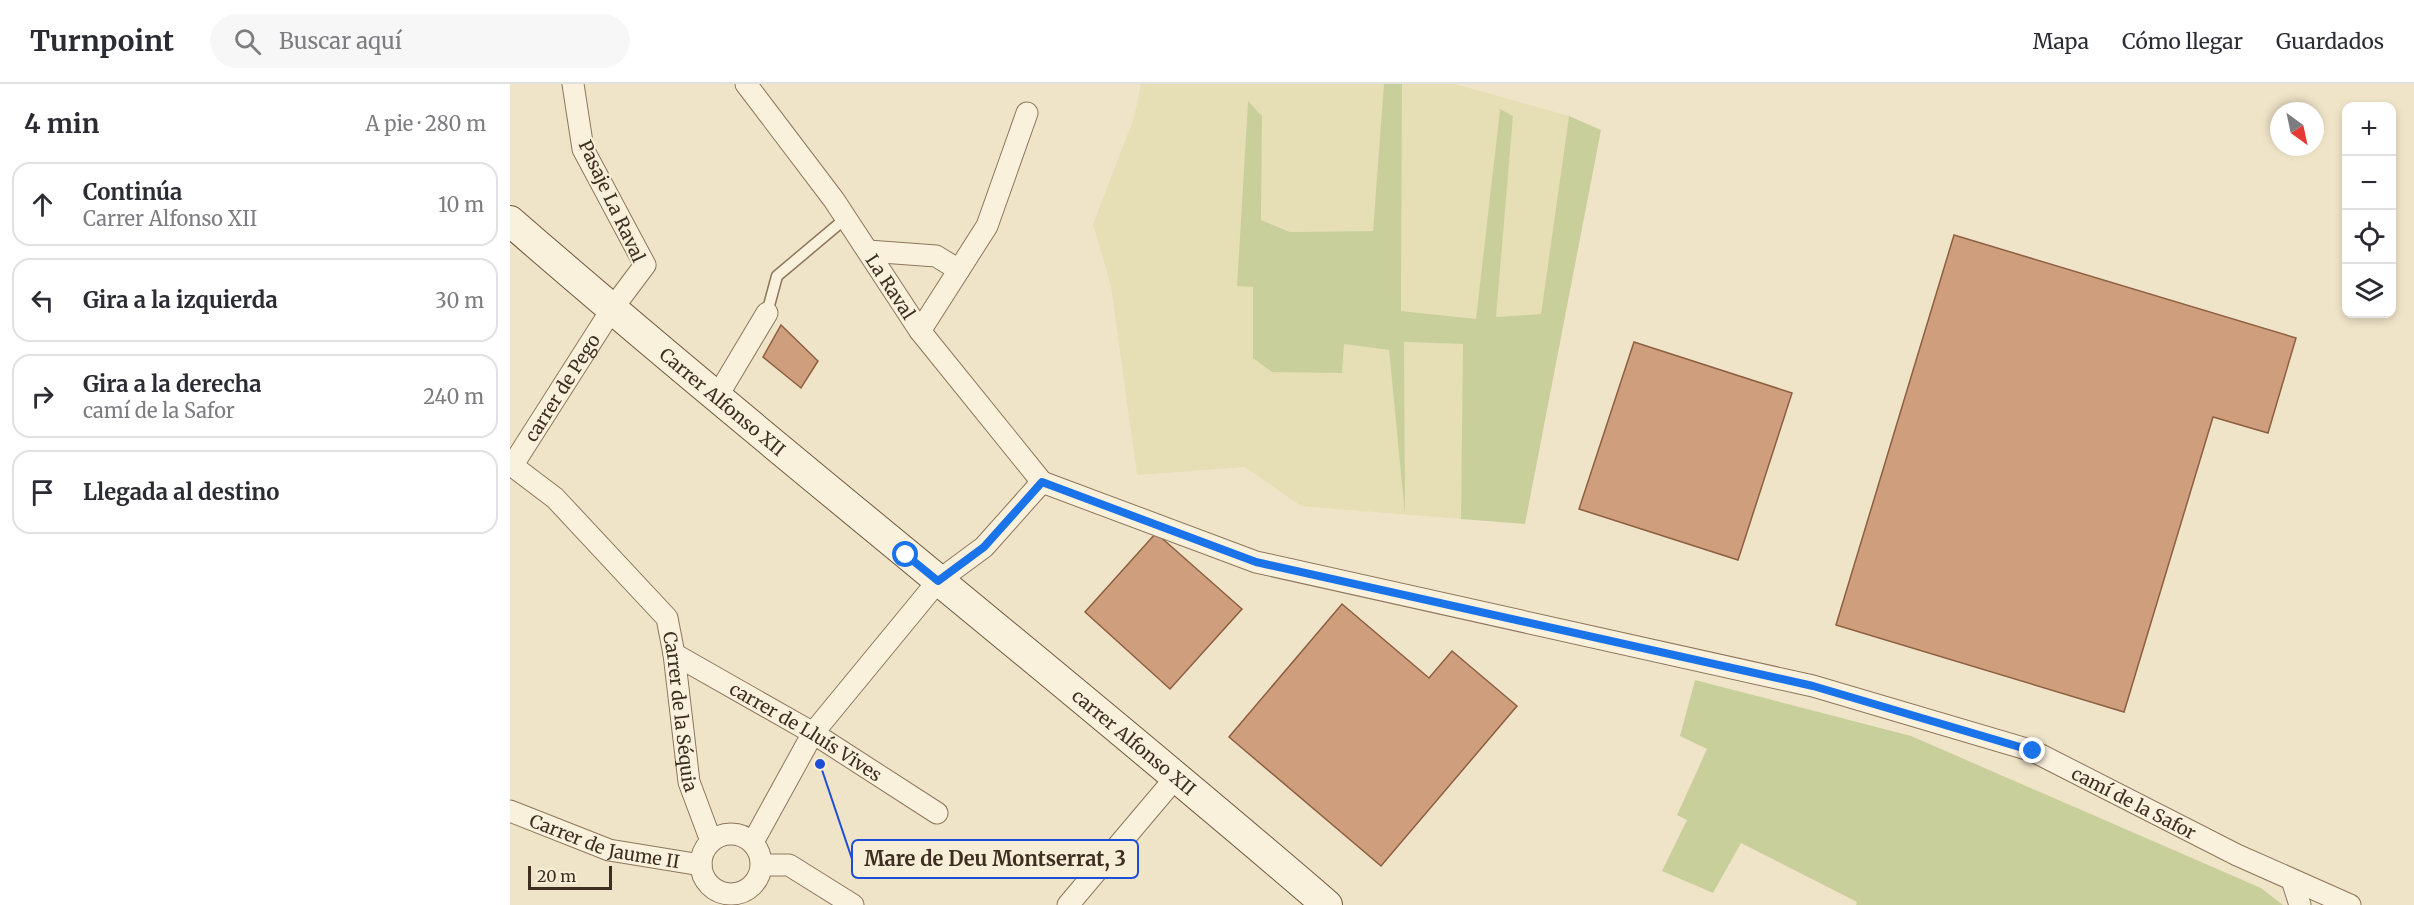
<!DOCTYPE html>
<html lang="es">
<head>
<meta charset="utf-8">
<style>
	body { margin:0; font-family:Merriweather,serif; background:#f7f7f7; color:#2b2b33 }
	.controls { position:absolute; right:18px; top:18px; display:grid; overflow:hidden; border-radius:12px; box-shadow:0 3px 9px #0003 }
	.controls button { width:54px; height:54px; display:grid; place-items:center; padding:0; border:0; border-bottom:2px solid #e1e1e2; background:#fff; color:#2b2b33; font:30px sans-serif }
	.compass { position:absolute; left:1760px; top:18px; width:54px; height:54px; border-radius:50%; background:#fff; box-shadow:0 3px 9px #0003; rotate:147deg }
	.scale { position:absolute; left:18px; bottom:15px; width:84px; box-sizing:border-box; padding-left:6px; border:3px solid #3d2e20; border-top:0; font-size:16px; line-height:21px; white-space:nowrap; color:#3d2e20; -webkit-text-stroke:4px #f7eed8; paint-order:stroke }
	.stop { position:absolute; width:18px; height:18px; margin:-14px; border:4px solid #1a73e8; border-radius:50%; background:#fff }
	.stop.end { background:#1a73e8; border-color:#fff; box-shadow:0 2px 6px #0008 }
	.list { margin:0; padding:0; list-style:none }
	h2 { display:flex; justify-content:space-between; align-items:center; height:78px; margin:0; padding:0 24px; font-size:26px }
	h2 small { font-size:20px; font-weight:400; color:#7c7c81 }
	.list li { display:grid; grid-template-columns:39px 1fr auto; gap:18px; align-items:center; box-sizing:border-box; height:84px; margin:0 12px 12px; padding:0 12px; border:2px solid #e1e1e2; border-radius:18px }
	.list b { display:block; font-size:22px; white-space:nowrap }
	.list p { margin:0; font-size:20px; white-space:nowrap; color:#7c7c81 }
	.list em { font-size:20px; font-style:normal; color:#7c7c81 }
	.icon { flex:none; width:33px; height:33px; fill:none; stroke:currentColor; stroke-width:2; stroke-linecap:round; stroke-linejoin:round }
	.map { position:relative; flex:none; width:1904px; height:821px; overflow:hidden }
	header { display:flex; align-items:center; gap:36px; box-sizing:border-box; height:84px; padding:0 30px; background:#fff; border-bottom:2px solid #e1e1e2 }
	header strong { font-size:28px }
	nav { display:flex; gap:33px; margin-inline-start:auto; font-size:21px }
	.search { width:420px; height:54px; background:#f7f7f7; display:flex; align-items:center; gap:15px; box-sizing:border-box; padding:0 21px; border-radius:33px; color:#7c7c81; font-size:22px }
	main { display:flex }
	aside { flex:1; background:#fff }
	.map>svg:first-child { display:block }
	.farmland { fill:#e6deb5 }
	.green { fill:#c9cf9b }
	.building { fill:#cf9f7d; stroke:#8d5f41; stroke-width:1.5 }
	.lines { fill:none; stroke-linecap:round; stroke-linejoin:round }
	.lane-casing { stroke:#8d765c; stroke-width:13 }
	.street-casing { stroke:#8d765c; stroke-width:23 }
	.secondary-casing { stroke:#6f573f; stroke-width:32 }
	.lane { stroke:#faf1dc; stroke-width:10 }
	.street { stroke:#faf1dc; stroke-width:21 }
	.secondary { stroke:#faf1dc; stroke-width:30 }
	.route { stroke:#1a73e8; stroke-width:8 }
	.labels { text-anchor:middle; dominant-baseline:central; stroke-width:4.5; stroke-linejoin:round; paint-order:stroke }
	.street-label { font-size:18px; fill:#3d2e20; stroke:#f7eed8 }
	.leader { fill:none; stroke:#1d4ed8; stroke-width:2 }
	.callout-dot { fill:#1d4ed8; stroke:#f7eed8; stroke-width:2 }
	.callout { fill:#f7eed8; stroke:#1d4ed8; stroke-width:2 }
	.callout-label { font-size:20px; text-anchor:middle; font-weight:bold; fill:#3d2e20 }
</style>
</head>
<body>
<header>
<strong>Turnpoint</strong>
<div class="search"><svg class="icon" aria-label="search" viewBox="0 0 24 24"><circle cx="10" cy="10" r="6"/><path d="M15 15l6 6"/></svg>Buscar aquí</div>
<nav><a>Mapa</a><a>Cómo llegar</a><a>Guardados</a></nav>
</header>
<main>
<aside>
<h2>4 min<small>A pie · 280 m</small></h2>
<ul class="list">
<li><svg class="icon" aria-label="ahead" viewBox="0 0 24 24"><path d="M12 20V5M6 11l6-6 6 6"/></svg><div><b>Continúa</b><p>Carrer Alfonso XII</p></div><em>10 m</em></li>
<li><svg class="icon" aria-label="left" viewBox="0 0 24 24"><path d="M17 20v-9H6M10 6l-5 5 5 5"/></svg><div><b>Gira a la izquierda</b></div><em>30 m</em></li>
<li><svg class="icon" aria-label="right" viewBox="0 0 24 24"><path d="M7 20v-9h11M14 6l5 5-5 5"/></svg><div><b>Gira a la derecha</b><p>camí de la Safor</p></div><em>240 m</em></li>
<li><svg class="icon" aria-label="arrive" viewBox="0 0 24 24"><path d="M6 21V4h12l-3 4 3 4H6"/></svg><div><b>Llegada al destino</b></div></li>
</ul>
</aside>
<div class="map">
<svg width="1904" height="821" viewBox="0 0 1904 821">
	<rect width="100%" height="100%" fill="#f0e4c8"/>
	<g class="farmland">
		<polygon points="631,0 874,0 864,147 780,148 751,136 752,32 738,18 727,202 743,202 743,274 832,289 834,260 879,266 894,421 894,258 954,260 951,435 791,422 735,383 627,391 601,202 583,140 624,34"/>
		<polygon points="892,0 945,0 1059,32 1031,231 985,233 1003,32 990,25 966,236 891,227"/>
	</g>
	<g class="green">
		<polygon points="874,0 892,0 891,227 966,235 990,25 1003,32 986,233 1031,230 1059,32 1091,46 1015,440 951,435 953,260 894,258 895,431 879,266 834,260 832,289 762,288 743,274 743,203 727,202 738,17 752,32 751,136 780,148 863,147"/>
		<polygon points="1185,596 1401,652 1751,804 1773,821 1346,821 1347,818 1231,759 1203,809 1152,787 1177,736 1167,731 1197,665 1170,652"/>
	</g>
	<g class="building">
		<polygon points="1444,151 1786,254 1758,349 1703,333 1614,628 1326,541"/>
		<polygon points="271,241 308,277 291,304 253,273"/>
		<polygon points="1124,258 1282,309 1228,476 1069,425"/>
		<polygon points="646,449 732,525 660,605 575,528"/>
		<polygon points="832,520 919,594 942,567 1007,622 871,782 719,653"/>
	</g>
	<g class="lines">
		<g class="lane-casing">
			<polyline id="lane" points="257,229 267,192 336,134"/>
		</g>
		<g class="street-casing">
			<g id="street">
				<path id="s1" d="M236,0L324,116L410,247L532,398"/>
				<polyline points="358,167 426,172 449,186"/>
				<polyline points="410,247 477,142 517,29"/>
				<polyline points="208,311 257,229"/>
				<path id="s2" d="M0,380L45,414L157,534L164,570L179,698L201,757"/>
				<path id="s3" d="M2,382L102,225L135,181L73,65L63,0"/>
				<path id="s4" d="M532,398L746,478L1303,602L1523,667L1727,771L1840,821"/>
				<path id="s5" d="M164,570L303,649L427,729"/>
				<path id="s6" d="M0,727L99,766L191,781"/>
				<circle cx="221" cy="780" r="30"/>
				<polyline points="243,758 303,649 428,497 474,463 532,398"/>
				<polyline points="252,781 279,781 343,821"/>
				<polyline points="1782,796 1790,821"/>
				<polyline points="558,821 667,692"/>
			</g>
		</g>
		<g class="secondary-casing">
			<g id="secondary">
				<path id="s7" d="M0,137C268,370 548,589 817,821"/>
			</g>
		</g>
		<use href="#lane" class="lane"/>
		<use href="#street" class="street"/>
		<use href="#secondary" class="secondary"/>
	</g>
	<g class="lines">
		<polyline class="route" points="396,471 428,497 474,463 532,398 746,478 1303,602 1523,667"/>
	</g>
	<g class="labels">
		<g class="street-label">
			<text transform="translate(102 117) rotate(65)">Pasaje La Raval</text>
			<text stroke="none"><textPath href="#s1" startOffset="249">La Raval</textPath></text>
			<text stroke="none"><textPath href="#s3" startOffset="93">carrer de Pego</textPath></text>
			<text stroke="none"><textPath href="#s7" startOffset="279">Carrer Alfonso XII</textPath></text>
			<text stroke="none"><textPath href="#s2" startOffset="315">Carrer de la Séquia</textPath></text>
			<text stroke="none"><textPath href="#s5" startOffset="153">carrer de Lluís Vives</textPath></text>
			<text stroke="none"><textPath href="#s7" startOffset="813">carrer Alfonso XII</textPath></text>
			<text stroke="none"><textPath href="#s4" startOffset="1142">camí de la Safor</textPath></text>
			<text stroke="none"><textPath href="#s6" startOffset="100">Carrer de Jaume II</textPath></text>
		</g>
	</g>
	<path class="leader" d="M310 680L342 775"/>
	<circle class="callout-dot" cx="310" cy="680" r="6"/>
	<rect class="callout" x="342" y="756" width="286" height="38" rx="6"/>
	<g class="callout-label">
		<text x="485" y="782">Mare de Deu Montserrat, 3</text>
	</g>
</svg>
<div class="controls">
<button>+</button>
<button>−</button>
<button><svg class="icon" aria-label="locate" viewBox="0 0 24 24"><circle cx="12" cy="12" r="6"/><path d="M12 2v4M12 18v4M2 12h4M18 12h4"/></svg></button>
<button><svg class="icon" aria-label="layers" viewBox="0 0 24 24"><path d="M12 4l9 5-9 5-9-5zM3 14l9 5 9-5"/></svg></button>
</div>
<svg class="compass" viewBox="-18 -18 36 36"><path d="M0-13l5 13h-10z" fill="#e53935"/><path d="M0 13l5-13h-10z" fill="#7c7c81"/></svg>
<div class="scale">20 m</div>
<div class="stop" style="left:396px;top:471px"></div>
<div class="stop end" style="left:1523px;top:667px"></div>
</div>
</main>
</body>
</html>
